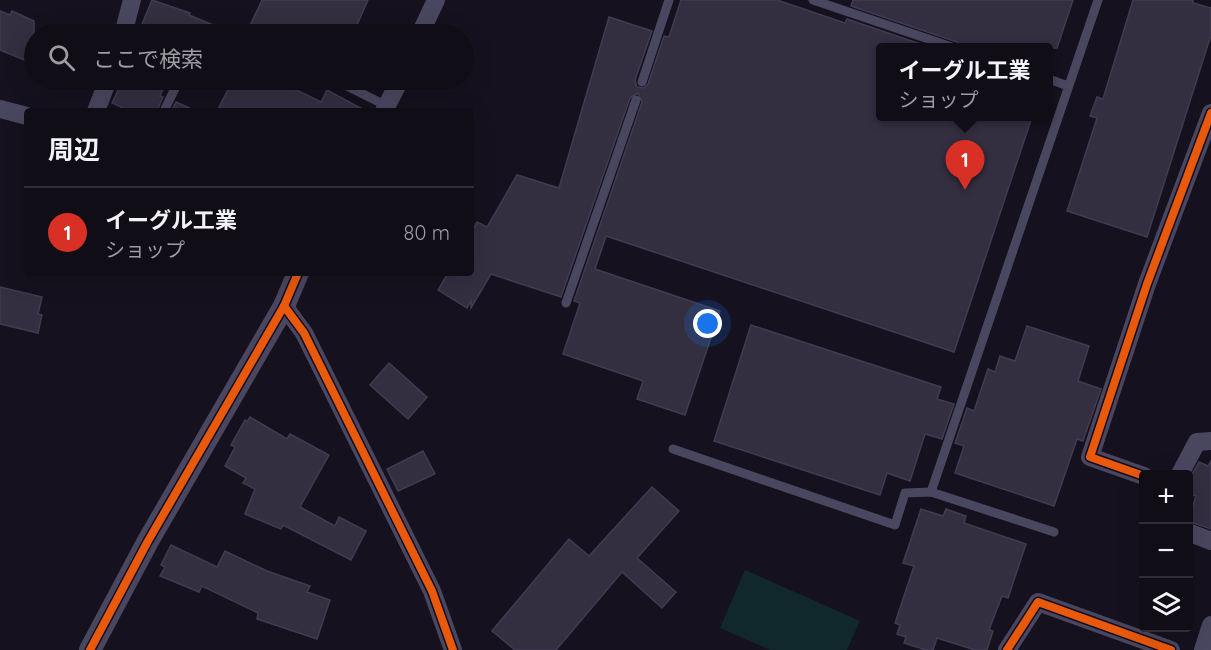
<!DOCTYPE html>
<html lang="ja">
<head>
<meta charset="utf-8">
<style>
	body { margin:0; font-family:Quicksand,"Noto Sans JP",sans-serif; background:#19161f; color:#f1f3f6 }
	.controls { position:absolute; right:18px; bottom:18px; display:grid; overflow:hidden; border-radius:6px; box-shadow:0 6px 24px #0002 }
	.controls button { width:54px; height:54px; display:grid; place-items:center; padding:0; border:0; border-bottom:2px solid #302d35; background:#100d16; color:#f1f3f6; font:30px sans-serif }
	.you { position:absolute; left:708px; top:324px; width:21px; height:21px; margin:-15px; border:4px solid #fff; border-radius:50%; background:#1a73e8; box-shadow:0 0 0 9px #1a73e833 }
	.badge { display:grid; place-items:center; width:39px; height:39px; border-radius:50%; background:#d93025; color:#fff; font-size:20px; font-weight:700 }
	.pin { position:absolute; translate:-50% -50px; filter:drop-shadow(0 2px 3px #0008) }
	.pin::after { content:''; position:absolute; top:32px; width:21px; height:18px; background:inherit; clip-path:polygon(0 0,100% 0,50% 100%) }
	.popup { position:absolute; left:876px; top:43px; width:177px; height:78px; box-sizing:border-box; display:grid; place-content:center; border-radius:6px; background:#100d16; filter:drop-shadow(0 2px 4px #0005); font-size:20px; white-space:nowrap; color:#9c9ca1 }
	.popup b { font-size:22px; color:#f1f3f6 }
	.popup::after { content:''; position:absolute; left:50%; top:100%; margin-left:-12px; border:12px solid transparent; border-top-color:#100d16 }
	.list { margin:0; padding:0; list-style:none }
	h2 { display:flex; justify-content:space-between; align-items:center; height:78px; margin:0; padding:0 24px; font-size:26px }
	h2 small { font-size:20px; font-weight:400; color:#9c9ca1 }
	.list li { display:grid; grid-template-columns:39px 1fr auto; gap:18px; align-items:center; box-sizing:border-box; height:90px; padding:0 24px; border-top:2px solid #302d35 }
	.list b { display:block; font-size:22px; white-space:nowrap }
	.list p { margin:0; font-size:20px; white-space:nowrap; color:#9c9ca1 }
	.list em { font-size:20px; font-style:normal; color:#9c9ca1 }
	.icon { flex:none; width:33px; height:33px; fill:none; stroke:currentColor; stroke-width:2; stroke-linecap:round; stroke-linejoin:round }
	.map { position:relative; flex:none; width:1211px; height:650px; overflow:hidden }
	.search { position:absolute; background:#100d16; box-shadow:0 6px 24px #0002; left:24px; top:24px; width:450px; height:66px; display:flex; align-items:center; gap:15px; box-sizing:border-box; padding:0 21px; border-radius:33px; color:#9c9ca1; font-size:22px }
	.panel { position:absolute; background:#100d16; box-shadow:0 6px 24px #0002; left:24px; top:108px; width:450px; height:168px; border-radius:6px }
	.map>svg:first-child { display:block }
	.green { fill:#10282c }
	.building { fill:#332f41; stroke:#413b52; stroke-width:1.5 }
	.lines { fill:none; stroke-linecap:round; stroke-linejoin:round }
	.service { stroke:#49465f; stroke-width:9 }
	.minor { stroke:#49465f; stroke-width:18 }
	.tertiary { stroke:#49465f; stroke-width:22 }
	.cycleway-casing { stroke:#120c23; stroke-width:11 }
	.cycleway { stroke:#e8590c; stroke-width:8 }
</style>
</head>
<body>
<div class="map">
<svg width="1211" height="650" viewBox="0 0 1211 650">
	<rect width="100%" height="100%" fill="#15111e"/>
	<polygon class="green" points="745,570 860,621 847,650 770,650 720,628"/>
	<g class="building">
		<polygon points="152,0 190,13 189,15 235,34 138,34"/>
		<polygon points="262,0 368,0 353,34 246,34"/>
		<polygon points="681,0 777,0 845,23 847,19 932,48 881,48 881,117 1032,117 954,352 606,236 595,269 720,311 685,415 637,399 643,381 563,354 580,303 574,301 642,102 638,93 630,98 561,297 491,274 471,308 471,301 467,308 438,290 448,273 471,273 471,233 477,222 487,227 517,175 559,188 609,17 652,31 635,80 637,87 644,88 648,84 664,36 669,37"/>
		<polygon points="853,0 1073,0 1057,48 962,48 957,42 851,6"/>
		<polygon points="1133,0 1193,0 1193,3 1211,8 1211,35 1147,237 1067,211 1097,118 1090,116 1097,97 1103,99"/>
		<polygon points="0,11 10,15 12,11 34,21 34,64 0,50"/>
		<polygon points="123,80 141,86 144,80 167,80 160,96 163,97 157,111 129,111 112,103"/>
		<polygon points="233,80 276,80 321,102 327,90 366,111 217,111"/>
		<polygon points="176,102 196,111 171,111"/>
		<polygon points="0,287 42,297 38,314 42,315 38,333 0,324"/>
		<polygon points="751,325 941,387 937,399 954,404 942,439 925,434 910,481 887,473 880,495 714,441"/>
		<polygon points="1027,326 1089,346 1078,381 1101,389 1083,441 1077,439 1054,506 955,473 964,446 955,443 967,408 974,411 988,369 995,372 1000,356 1015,361"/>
		<polygon points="389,363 427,397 408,419 370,385"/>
		<polygon points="250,417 287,439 290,434 329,455 300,507 335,526 339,517 366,531 351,560 283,525 281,529 245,514 255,489 243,483 246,478 225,466 235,447 231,445 245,420 247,422"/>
		<polygon points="423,451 435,474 398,491 387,469"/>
		<polygon points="1211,461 1211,529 1188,521 1196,496 1188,494 1188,481 1199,462 1208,466"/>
		<polygon points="652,487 679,511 637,558 676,592 662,608 622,572 556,650 515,650 492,631 569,539 589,556"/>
		<polygon points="921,509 943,516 946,509 966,516 964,523 1026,544 1008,598 1002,596 989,630 993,631 987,650 975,650 937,638 933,650 926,650 904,643 906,637 897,634 900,625 895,623 914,566 903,563"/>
		<polygon points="171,545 217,567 225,551 267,571 310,586 307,592 330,600 317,639 257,619 258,613 202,586 199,592 160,576 165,567 161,565"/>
	</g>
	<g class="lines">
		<g class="service">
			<polyline points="813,0 955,48"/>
			<polyline points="1049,79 1068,86"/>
			<polyline points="335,80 387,106"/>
			<polyline points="642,82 669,0"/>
			<polyline points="164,111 179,80"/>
			<polyline points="566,303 636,100"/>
			<polyline points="673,449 895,525 905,493 931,492 1054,532"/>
			<polyline points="931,492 1098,0"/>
		</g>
		<g class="minor">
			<polyline points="123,34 132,0"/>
			<polyline points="420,34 436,0"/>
			<polyline points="0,109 27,116"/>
			<polyline points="96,111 108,80"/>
			<polyline points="384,111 400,80"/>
			<polyline points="284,306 304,333 432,591 453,650"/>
			<polyline points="1180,474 1197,442 1211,441"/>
			<polyline points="1144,476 1090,457 1147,284 1211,113"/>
			<polyline points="1188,532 1211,541"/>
			<polyline points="1007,650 1038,602 1171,650"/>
			<polyline points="1203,650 1211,625"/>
		</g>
		<polyline class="tertiary" points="90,650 148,541 284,306 298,273"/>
		<g class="cycleway-casing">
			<g id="cycleway">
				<polyline points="284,306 304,333 432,591 453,650"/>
				<polyline points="1144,476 1090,457 1147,284 1211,113"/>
				<polyline points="90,650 148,541 284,306 298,273"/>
				<polyline points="1007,650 1038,602 1171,650"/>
			</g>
		</g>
		<use href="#cycleway" class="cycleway"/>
	</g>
</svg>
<div class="controls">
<button>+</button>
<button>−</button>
<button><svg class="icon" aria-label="layers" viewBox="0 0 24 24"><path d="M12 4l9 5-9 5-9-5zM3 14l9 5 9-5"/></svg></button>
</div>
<div class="you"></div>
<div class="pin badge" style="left:965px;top:190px">1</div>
<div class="popup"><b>イーグル工業</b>ショップ</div>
<div class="search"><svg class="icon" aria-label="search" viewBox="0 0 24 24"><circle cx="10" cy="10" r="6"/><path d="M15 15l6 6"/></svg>ここで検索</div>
<section class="panel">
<h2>周辺<small></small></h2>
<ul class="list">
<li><span class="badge">1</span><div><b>イーグル工業</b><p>ショップ</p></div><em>80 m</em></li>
</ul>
</section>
</div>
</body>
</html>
